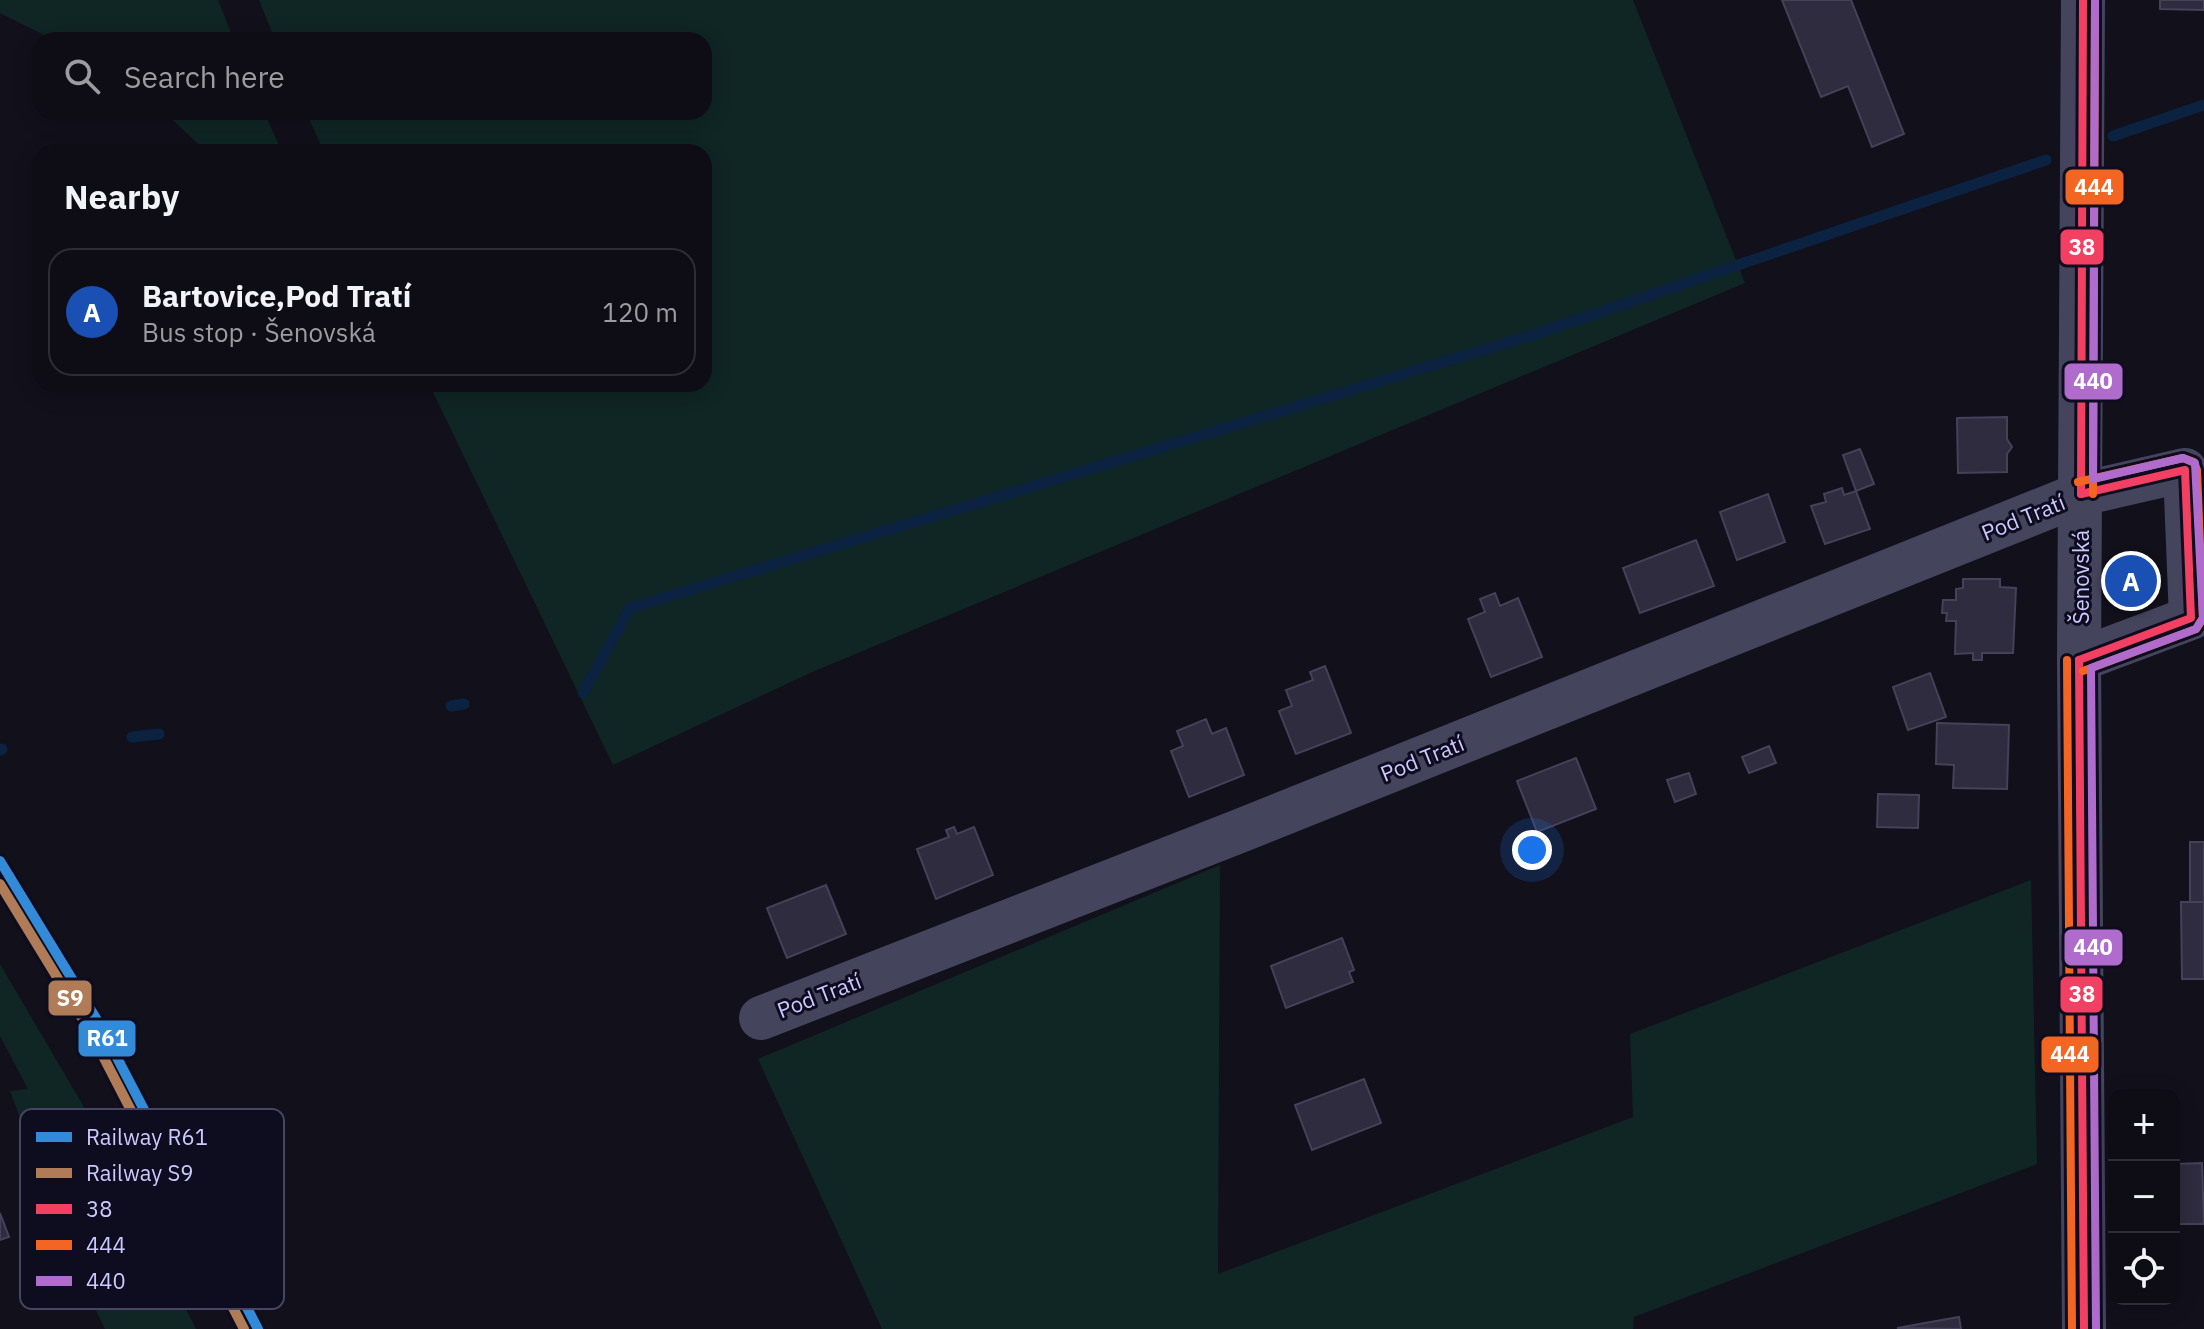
<!DOCTYPE html>
<html lang="en">
<head>
<meta charset="utf-8">
<style>
	body { margin:0; font-family:"IBM Plex Sans",sans-serif; background:#17151d; color:#f1f3f6 }
	.controls { position:absolute; right:24px; bottom:24px; display:grid; overflow:hidden; border-radius:16px; box-shadow:0 4px 20px #0003 }
	.controls button { width:72px; height:72px; display:grid; place-items:center; padding:0; border:0; border-bottom:2px solid #2e2c34; background:#0e0c14; color:#f1f3f6; font:40px sans-serif }
	.you { position:absolute; left:1532px; top:850px; width:28px; height:28px; margin:-20px; border:6px solid #fff; border-radius:50%; background:#1a73e8; box-shadow:0 0 0 12px #1a73e833 }
	.badge { display:grid; place-items:center; width:52px; height:52px; border-radius:50%; background:#8b88af; color:#fff; font-size:26px; font-weight:700 }
	.pin { position:absolute; translate:-50% -50%; border:4px solid #fff; box-shadow:0 2px 8px #0006 }
	.list { margin:0; padding:0; list-style:none }
	h2 { display:flex; justify-content:space-between; align-items:center; height:104px; margin:0; padding:0 32px; font-size:34px }
	h2 small { font-size:26px; font-weight:400; color:#9b9ba0 }
	.list li { display:grid; grid-template-columns:52px 1fr auto; gap:24px; align-items:center; box-sizing:border-box; height:128px; margin:0 16px 16px; padding:0 16px; border:2px solid #2e2c34; border-radius:24px }
	.list b { display:block; font-size:30px; white-space:nowrap }
	.list p { margin:0; font-size:26px; white-space:nowrap; color:#9b9ba0 }
	.list em { font-size:26px; font-style:normal; color:#9b9ba0 }
	.icon { flex:none; width:44px; height:44px; fill:none; stroke:currentColor; stroke-width:2; stroke-linecap:round; stroke-linejoin:round }
	.map { position:relative; flex:none; width:2204px; height:1329px; overflow:hidden }
	.search { position:absolute; background:#0e0c14; box-shadow:0 4px 20px #0003; left:32px; top:32px; width:680px; height:88px; display:flex; align-items:center; gap:20px; box-sizing:border-box; padding:0 28px; border-radius:24px; color:#9b9ba0; font-size:30px }
	.panel { position:absolute; background:#0e0c14; box-shadow:0 4px 20px #0003; left:32px; top:144px; width:680px; height:248px; border-radius:24px }
	.map>svg:first-child { display:block }
	.green { fill:#0f2625 }
	.lines { fill:none; stroke-linecap:round; stroke-linejoin:round }
	.stream { stroke:#0b2240; stroke-width:11 }
	.building { fill:#2e2c3e; stroke:#444159; stroke-width:2 }
	.minor { stroke:#44455c; stroke-width:44 }
	.bus-1-casing { stroke:#0e0c1f; stroke-width:14 }
	.bus-2-casing { stroke:#0e0c1f; stroke-width:14 }
	.bus-3-casing { stroke:#0e0c1f; stroke-width:14 }
	.bus-1 { stroke:#f24062; stroke-width:8 }
	.bus-2 { stroke:#f26522; stroke-width:8 }
	.bus-3 { stroke:#b06ccc; stroke-width:8 }
	.rail-1-casing { stroke:#0e0c1f; stroke-width:16 }
	.rail-2-casing { stroke:#0e0c1f; stroke-width:16 }
	.rail-1 { stroke:#338bd7; stroke-width:10 }
	.rail-2 { stroke:#b07c57; stroke-width:10 }
	.labels { text-anchor:middle; dominant-baseline:central; stroke-width:6; stroke-linejoin:round; paint-order:stroke }
	.street-label { font-size:22px; fill:#ccc9ff; stroke:#0e0c1f }
	.key { fill:#0e0c1f; stroke:#474562; stroke-width:2 }
	.key-label { font-size:22px; fill:#ccc9ff }
	.line-badge { stroke:#0e0c1f; stroke-width:3 }
	.badge-label { font-size:22px; text-anchor:middle; font-weight:bold; fill:#fff }
</style>
</head>
<body>
<div class="map">
<svg width="2204" height="1329" viewBox="0 0 2204 1329">
	<rect width="100%" height="100%" fill="#12101b"/>
	<g class="green">
		<polygon points="0,0 218,0 234,40 54,40 0,13"/>
		<polygon points="259,0 1633,0 1745,283 810,673 613,765 429,384 704,384 704,152 324,152 306,112 704,112 704,40 275,40"/>
		<polygon points="164,112 264,112 282,152 207,152"/>
		<polygon points="1220,865 1218,1274 1633,1117 1630,1034 2031,880 2037,1164 1634,1317 1633,1329 882,1329 758,1059"/>
		<polygon points="0,964 81,1102 196,1329 105,1329 83,1284 10,1091 28,1089 0,1036"/>
	</g>
	<g class="lines">
		<g class="stream">
			<polyline points="2113,136 2204,105"/>
			<polyline points="583,693 630,608 1533,335 2046,160"/>
			<polyline points="451,706 464,704"/>
			<polyline points="132,737 159,734"/>
			<polyline points="0,750 2,749"/>
		</g>
	</g>
	<g class="building">
		<polygon points="1782,0 1851,0 1904,134 1872,147 1848,86 1821,97"/>
		<polygon points="2160,0 2204,0 2204,10 2160,9"/>
		<polygon points="2007,417 2007,439 2012,447 2007,454 2007,472 1958,473 1957,418"/>
		<polygon points="1860,449 1874,484 1856,491 1843,455"/>
		<polygon points="1842,488 1844,495 1856,491 1870,529 1825,544 1811,506 1826,502 1824,494"/>
		<polygon points="1768,494 1785,542 1737,560 1720,512"/>
		<polygon points="1696,540 1714,586 1640,613 1623,568"/>
		<polygon points="1963,579 2000,579 2000,587 2016,588 2013,653 1982,653 1982,660 1973,660 1973,653 1955,654 1956,621 1946,621 1947,613 1942,613 1943,600 1956,600 1956,589 1963,588"/>
		<polygon points="1495,593 1500,606 1518,598 1542,657 1491,677 1468,619 1485,612 1480,599"/>
		<polygon points="1325,666 1351,733 1296,754 1279,711 1292,706 1286,690 1313,680 1310,672"/>
		<polygon points="1930,673 1946,717 1908,730 1893,687"/>
		<polygon points="1206,719 1212,734 1226,728 1244,775 1189,797 1171,751 1183,746 1177,731"/>
		<polygon points="1937,723 2009,725 2007,789 1953,788 1954,765 1936,764"/>
		<polygon points="1769,746 1776,763 1749,773 1742,757"/>
		<polygon points="1576,758 1596,809 1537,832 1517,781"/>
		<polygon points="1689,773 1696,794 1675,802 1667,780"/>
		<polygon points="1878,794 1919,795 1918,828 1877,827"/>
		<polygon points="954,827 957,834 974,827 993,875 936,899 917,849 949,837 946,830"/>
		<rect x="2190" y="842" width="14" height="60"/>
		<polygon points="826,885 846,934 787,958 767,908"/>
		<polygon points="2181,902 2204,902 2204,979 2182,979"/>
		<polygon points="1342,938 1354,970 1349,972 1353,982 1286,1008 1271,966"/>
		<polygon points="1364,1079 1381,1123 1312,1150 1295,1105"/>
		<polygon points="2202,1163 2204,1224 2174,1224 2174,1164"/>
		<polygon points="0,1213 9,1237 0,1240"/>
		<polygon points="1959,1317 1961,1329 1897,1328"/>
	</g>
	<g class="lines">
		<g class="minor">
			<polyline points="2083,0 2079,660 2084,1329"/>
			<polyline points="761,1018 1237,832 2081,494 2185,470 2191,618 2079,660"/>
		</g>
		<g class="bus-1-casing">
			<g id="bus-1">
				<polyline points="2081,494 2083,0"/>
				<polyline points="2079,660 2084,1329"/>
				<polyline points="2079,660 2191,618 2185,470 2081,494"/>
			</g>
		</g>
		<g class="bus-2-casing">
			<g id="bus-2">
				<polyline points="2078,482 2183,458 2194,462 2197,470 2203,618 2196,629 2083,671"/>
				<polyline points="2093,494 2095,0"/>
				<polyline points="2067,660 2072,1329"/>
			</g>
		</g>
		<g class="bus-3-casing">
			<polyline id="bus-3" points="2095,0 2093,479 2183,458 2195,463 2203,618 2196,629 2091,668 2096,1329"/>
		</g>
		<use href="#bus-1" class="bus-1"/>
		<use href="#bus-2" class="bus-2"/>
		<use href="#bus-3" class="bus-3"/>
		<g class="rail-1-casing">
			<polyline id="rail-1" points="0,861 100,1025 258,1329"/>
		</g>
		<g class="rail-2-casing">
			<polyline id="rail-2" points="0,884 90,1031 244,1329"/>
		</g>
		<use href="#rail-1" class="rail-1"/>
		<use href="#rail-2" class="rail-2"/>
	</g>
	<g class="labels">
		<g class="street-label">
			<text transform="translate(2023 517) rotate(-22)">Pod Tratí</text>
			<text transform="translate(2080 577) rotate(-90)">Šenovská</text>
			<text transform="translate(1422 758) rotate(-22)">Pod Tratí</text>
			<text transform="translate(819 995) rotate(-21)">Pod Tratí</text>
		</g>
	</g>
	<rect x="20" y="1109" width="264" height="200" rx="12" class="key"/>
	<rect x="36" y="1132" width="36" height="10" fill="#338bd7"/>
	<rect x="36" y="1168" width="36" height="10" fill="#b07c57"/>
	<rect x="36" y="1204" width="36" height="10" fill="#f24062"/>
	<rect x="36" y="1240" width="36" height="10" fill="#f26522"/>
	<rect x="36" y="1276" width="36" height="10" fill="#b06ccc"/>
	<g class="key-label">
		<text x="86" y="1145">Railway R61</text>
		<text x="86" y="1181">Railway S9</text>
		<text x="86" y="1217">38</text>
		<text x="86" y="1253">444</text>
		<text x="86" y="1289">440</text>
	</g>
	<g class="line-badge">
		<rect x="2064" y="168" width="61" height="38" rx="8" fill="#f26522"/>
		<rect x="2059" y="228" width="46" height="38" rx="8" fill="#f24062"/>
		<rect x="2063" y="362" width="61" height="39" rx="8" fill="#b06ccc"/>
		<rect x="2063" y="928" width="61" height="39" rx="8" fill="#b06ccc"/>
		<rect x="2059" y="975" width="45" height="39" rx="8" fill="#f24062"/>
		<rect x="47" y="979" width="46" height="38" rx="8" fill="#b07c57"/>
		<rect x="77" y="1019" width="60" height="39" rx="8" fill="#338bd7"/>
		<rect x="2040" y="1035" width="60" height="39" rx="8" fill="#f26522"/>
	</g>
	<g class="badge-label">
		<text x="2094" y="195">444</text>
		<text x="2082" y="255">38</text>
		<text x="2093" y="389">440</text>
		<text x="2093" y="955">440</text>
		<text x="2082" y="1002">38</text>
		<text x="70" y="1006">S9</text>
		<text x="107" y="1046">R61</text>
		<text x="2070" y="1062">444</text>
	</g>
</svg>
<div class="controls">
<button>+</button>
<button>−</button>
<button><svg class="icon" aria-label="locate" viewBox="0 0 24 24"><circle cx="12" cy="12" r="6"/><path d="M12 2v4M12 18v4M2 12h4M18 12h4"/></svg></button>
</div>
<div class="you"></div>
<div class="pin badge" style="left:2131px;top:581px;background:#1a4fb4">A</div>
<div class="search"><svg class="icon" aria-label="search" viewBox="0 0 24 24"><circle cx="10" cy="10" r="6"/><path d="M15 15l6 6"/></svg>Search here</div>
<section class="panel">
<h2>Nearby<small></small></h2>
<ul class="list">
<li><span class="badge" style="background:#1a4fb4">A</span><div><b>Bartovice,Pod Tratí</b><p>Bus stop · Šenovská</p></div><em>120 m</em></li>
</ul>
</section>
</div>
</body>
</html>
